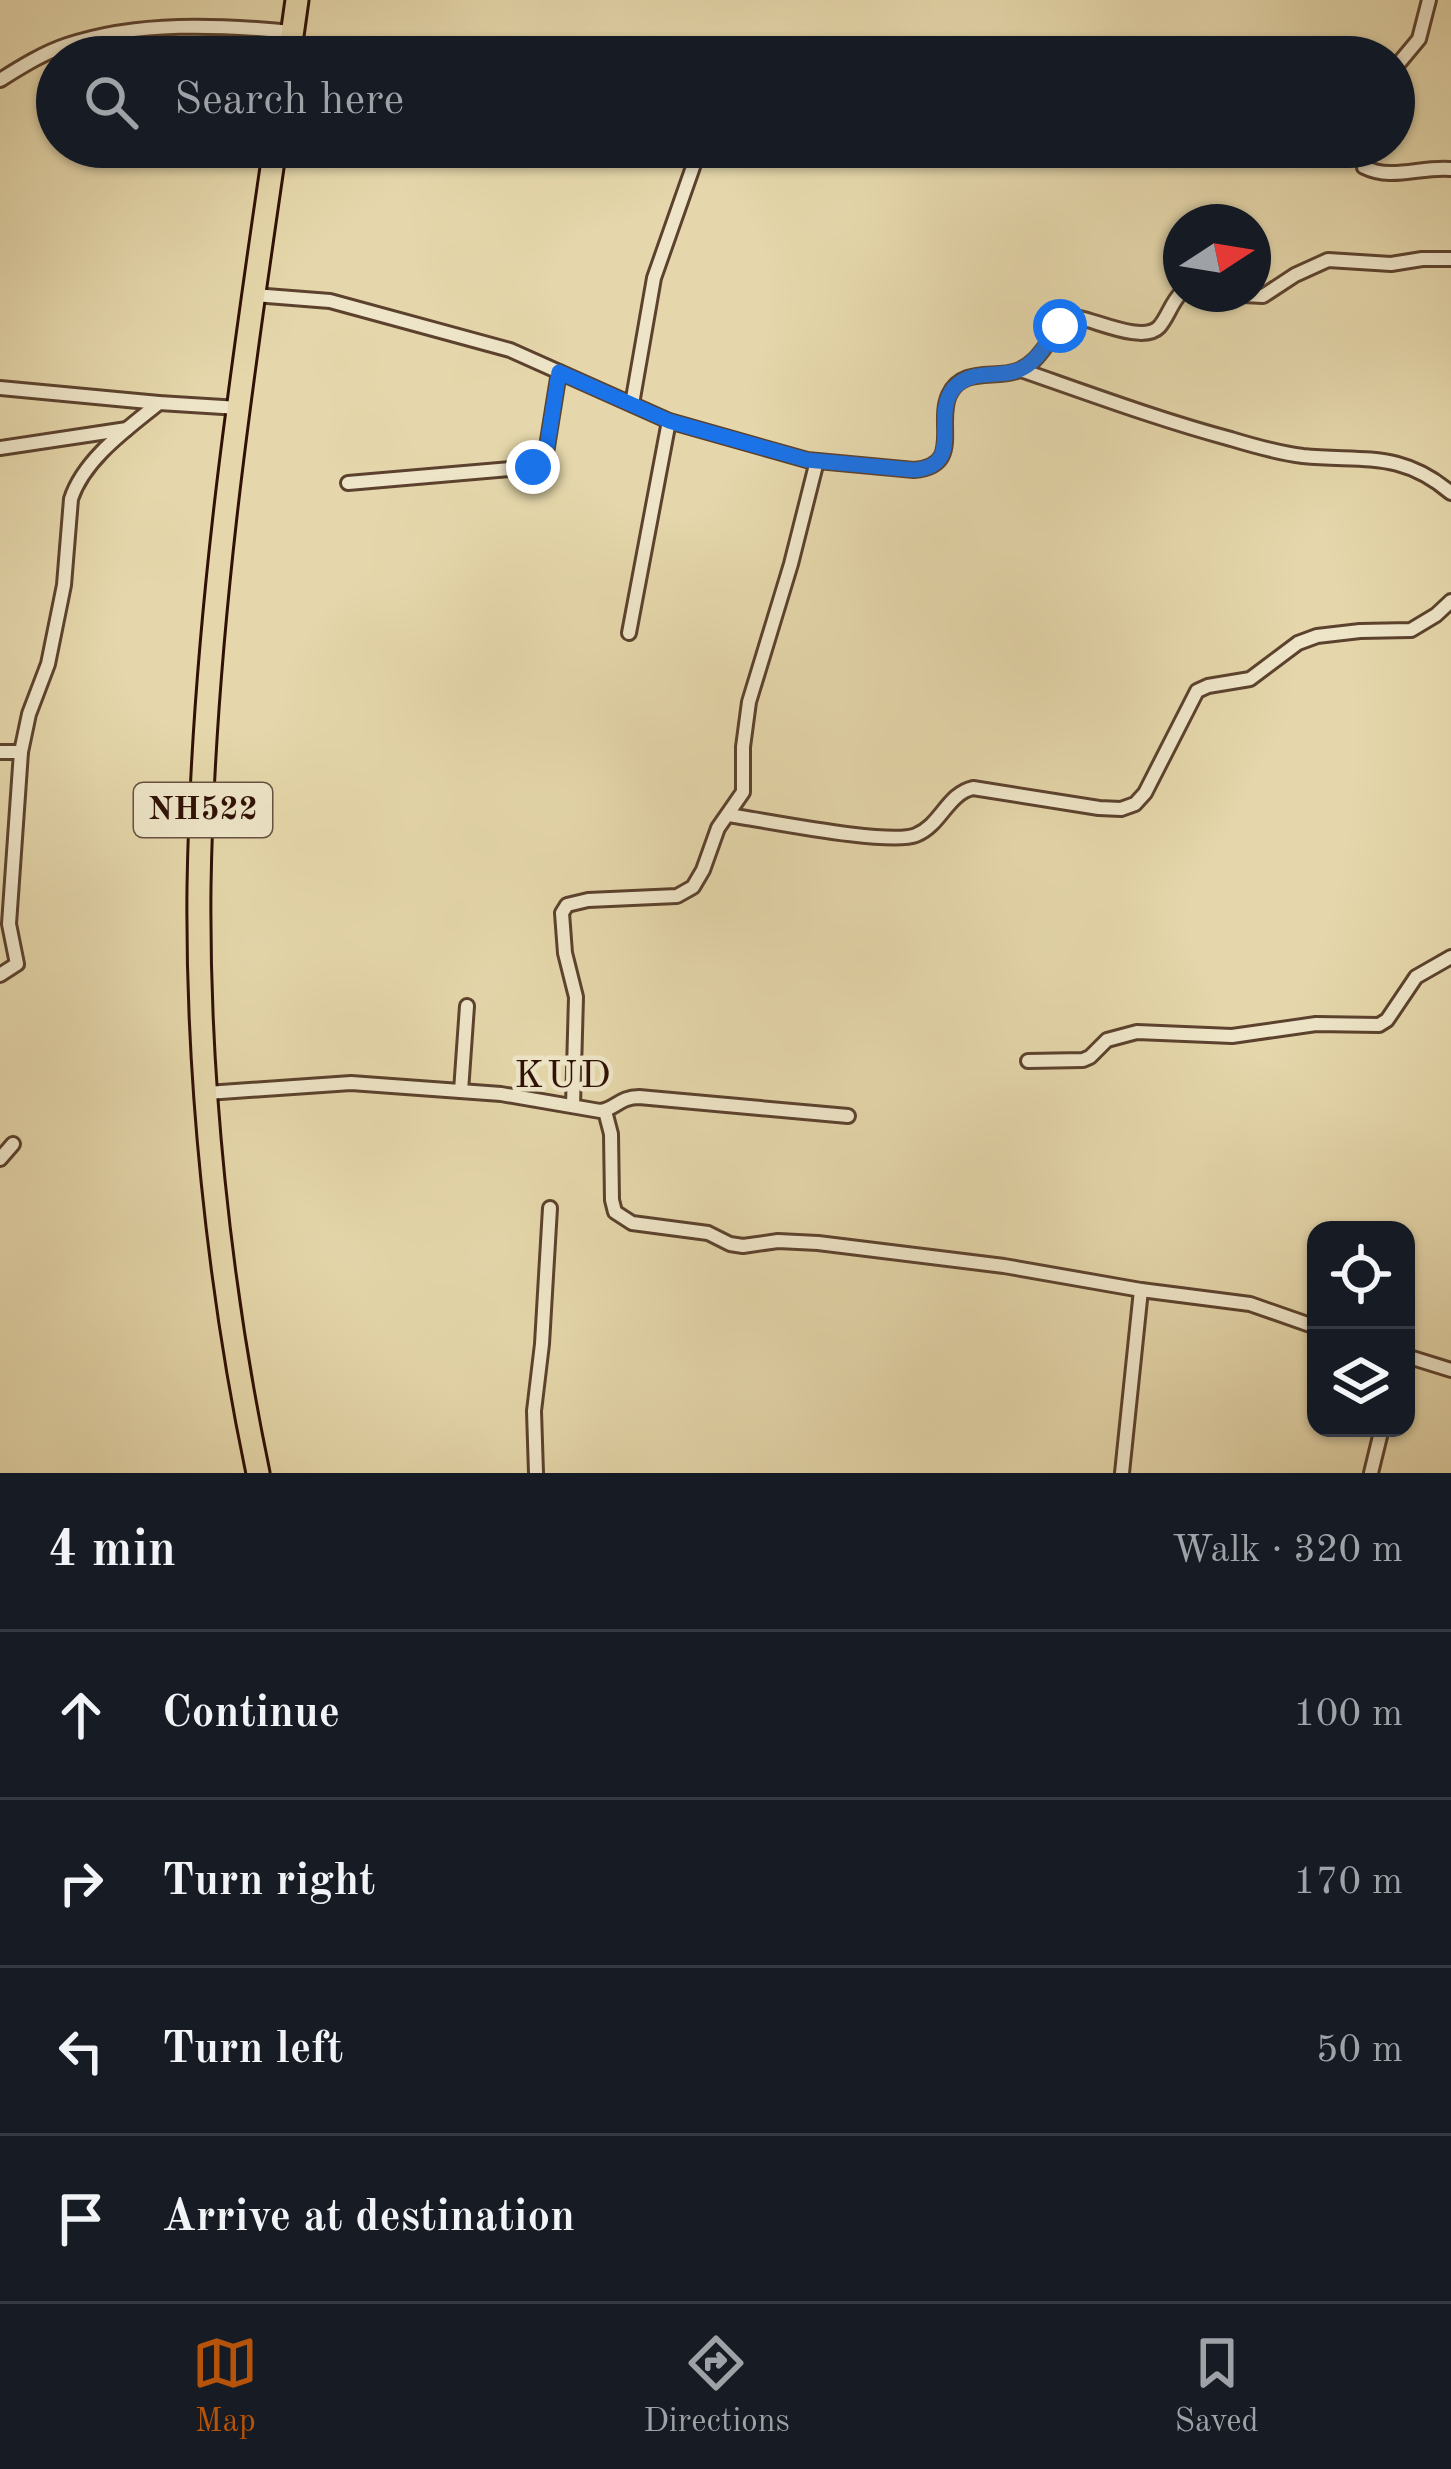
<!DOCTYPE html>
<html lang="en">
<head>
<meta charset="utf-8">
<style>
	body { margin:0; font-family:"Old Standard TT",serif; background:#242831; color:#f1f3f6 }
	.controls { position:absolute; right:36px; bottom:36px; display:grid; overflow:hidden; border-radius:24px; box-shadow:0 3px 9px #0004 }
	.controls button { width:108px; height:108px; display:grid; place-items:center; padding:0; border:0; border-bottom:3px solid #363941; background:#171b24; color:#f1f3f6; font:60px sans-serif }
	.compass { position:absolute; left:1163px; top:204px; width:108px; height:108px; border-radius:50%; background:#171b24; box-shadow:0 3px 9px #0004; rotate:78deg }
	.stop { position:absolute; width:36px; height:36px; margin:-27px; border:9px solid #1a73e8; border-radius:50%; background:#fff }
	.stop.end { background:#1a73e8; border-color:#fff; box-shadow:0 3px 12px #0008 }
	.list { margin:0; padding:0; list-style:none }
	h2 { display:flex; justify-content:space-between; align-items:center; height:156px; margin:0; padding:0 48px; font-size:51px }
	h2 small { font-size:39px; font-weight:400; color:#9ea1a6 }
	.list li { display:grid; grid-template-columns:78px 1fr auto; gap:36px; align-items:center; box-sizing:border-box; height:168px; padding:0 48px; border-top:3px solid #363941 }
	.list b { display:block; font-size:45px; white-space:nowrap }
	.list em { font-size:39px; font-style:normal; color:#9ea1a6 }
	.icon { flex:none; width:66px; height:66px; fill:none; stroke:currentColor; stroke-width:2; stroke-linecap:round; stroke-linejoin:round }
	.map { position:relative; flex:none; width:1451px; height:1473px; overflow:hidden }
	.search { position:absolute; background:#171b24; box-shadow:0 3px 9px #0004; left:36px; right:36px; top:36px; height:132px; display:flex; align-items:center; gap:30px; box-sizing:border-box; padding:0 42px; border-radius:66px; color:#9ea1a6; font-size:45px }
	.sheet { height:828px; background:#171b24 }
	nav { display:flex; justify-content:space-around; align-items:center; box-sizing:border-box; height:168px; border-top:3px solid #363941; background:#171b24; font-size:33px; color:#9ea1a6 }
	nav a { display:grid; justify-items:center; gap:6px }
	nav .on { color:#b45309 }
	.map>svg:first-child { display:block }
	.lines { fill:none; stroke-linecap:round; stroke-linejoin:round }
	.street-casing { stroke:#5c422e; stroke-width:18 }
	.highway-casing { stroke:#2f1105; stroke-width:27 }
	.street { stroke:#eee5c8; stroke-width:12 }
	.highway { stroke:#e5d7ab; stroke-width:21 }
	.route { stroke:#1a73e8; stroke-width:15 }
	.labels { text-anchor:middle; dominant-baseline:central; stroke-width:9; stroke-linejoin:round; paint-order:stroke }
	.shield { fill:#eee5c8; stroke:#685140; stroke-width:3 }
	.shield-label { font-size:33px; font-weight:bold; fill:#2f1105 }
	.neighbourhood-label { font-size:39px; letter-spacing:3px; fill:#2f1105; stroke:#eee5c8 }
</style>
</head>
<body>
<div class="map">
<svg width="1451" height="1473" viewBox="0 0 1451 1473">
	<rect width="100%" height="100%" fill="#e5d7ab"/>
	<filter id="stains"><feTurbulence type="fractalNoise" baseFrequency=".00167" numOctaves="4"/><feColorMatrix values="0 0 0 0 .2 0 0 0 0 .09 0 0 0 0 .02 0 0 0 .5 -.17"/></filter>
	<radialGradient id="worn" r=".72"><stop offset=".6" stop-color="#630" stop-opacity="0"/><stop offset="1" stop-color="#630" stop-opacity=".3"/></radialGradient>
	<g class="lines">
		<g class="street-casing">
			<g id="street">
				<polyline points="1394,69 1419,39 1429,0"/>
				<path d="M0,80C21,67 43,53 67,45C138,21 219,25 292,32"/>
				<path d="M1366,147L1364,167C1392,181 1421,166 1451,169"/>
				<polyline points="1224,294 1263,296 1295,275 1328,260 1391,264 1422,259 1451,259"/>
				<path d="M253,295L330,301L510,350L669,421L807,460L914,470C963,466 936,424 949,395C962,367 994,379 1017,371C1047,360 1047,327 1080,318C1099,322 1144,343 1159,327C1168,317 1171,303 1181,293"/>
				<path d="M1021,370C1090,394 1160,420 1231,439C1254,446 1279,453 1303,456C1363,462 1400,450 1451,493"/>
				<polyline points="0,388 159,403 239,408"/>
				<polyline points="632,404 654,278 700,147"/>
				<polyline points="0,448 127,429"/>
				<polyline points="348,483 533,467 542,462 546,453 559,372"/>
				<polyline points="629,633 669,421"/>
				<polyline points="0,752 21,752"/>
				<path d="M728,815C764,820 889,846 916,835C941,825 947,794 973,788L1099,808L1121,809L1135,804L1145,793L1197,691L1208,686L1250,679L1298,643L1317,636L1360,631L1411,630L1436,615L1451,601"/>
				<path d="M0,975L17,964L9,924L21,752L29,714L48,664L64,585L71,499C84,459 127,429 159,403"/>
				<polyline points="1028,1061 1083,1060 1090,1057 1107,1040 1137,1032 1232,1036 1316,1024 1379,1025 1387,1020 1416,977 1451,957"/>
				<polyline points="461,1091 467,1006"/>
				<path d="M207,1093L351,1083L501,1094L600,1111C616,1109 619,1097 639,1097L848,1116"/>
				<polyline points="573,1106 576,997 565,953 562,913 567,905 588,900 677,896 693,887 703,870 718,828 743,792 743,747 749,702 791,564 817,461"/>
				<polyline points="605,1111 611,1134 612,1200 615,1212 632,1223 708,1233 730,1244 743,1246 778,1241 818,1243 1004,1266 1141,1290 1250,1304 1316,1327"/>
				<polyline points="0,1159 13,1144"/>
				<polyline points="1406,1356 1451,1370"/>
				<polyline points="536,1473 534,1411 542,1344 550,1208"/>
				<polyline points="1122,1473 1141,1290"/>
				<polyline points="1371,1473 1382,1428"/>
			</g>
		</g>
		<g class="highway-casing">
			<g id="highway">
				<polyline points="289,57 297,0"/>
				<path d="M258,1473C219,1287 197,1077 199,887C203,639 239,392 275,147"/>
			</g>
		</g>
		<use href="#street" class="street"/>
		<use href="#highway" class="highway"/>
	</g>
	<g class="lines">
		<path class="route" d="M533,467L542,462L546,453L559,372L669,421L807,460L914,470C967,465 930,416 954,388C973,367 1001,380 1023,368C1041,358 1047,340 1060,326"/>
	</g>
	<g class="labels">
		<rect class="shield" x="134" y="783" width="138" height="54" rx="9"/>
		<g class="shield-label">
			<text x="203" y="810">NH522</text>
		</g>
		<g class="neighbourhood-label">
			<text x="564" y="1076">KUD</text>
		</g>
	</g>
	<rect width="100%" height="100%" filter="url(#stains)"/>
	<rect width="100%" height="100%" fill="url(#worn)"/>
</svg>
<div class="controls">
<button><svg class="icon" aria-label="locate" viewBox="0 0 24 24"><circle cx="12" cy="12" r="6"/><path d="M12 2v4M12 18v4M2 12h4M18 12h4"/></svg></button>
<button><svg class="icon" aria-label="layers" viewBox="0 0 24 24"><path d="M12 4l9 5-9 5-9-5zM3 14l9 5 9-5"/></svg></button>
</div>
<svg class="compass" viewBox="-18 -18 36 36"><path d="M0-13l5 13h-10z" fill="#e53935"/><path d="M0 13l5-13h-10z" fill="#9ea1a6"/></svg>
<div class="stop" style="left:1060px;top:326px"></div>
<div class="stop end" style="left:533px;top:467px"></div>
<div class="search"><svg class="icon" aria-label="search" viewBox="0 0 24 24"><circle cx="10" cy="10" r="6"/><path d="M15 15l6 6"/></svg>Search here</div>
</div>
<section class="sheet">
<h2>4 min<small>Walk · 320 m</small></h2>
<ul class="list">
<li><svg class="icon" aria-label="ahead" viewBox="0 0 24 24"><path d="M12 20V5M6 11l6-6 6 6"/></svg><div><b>Continue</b></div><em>100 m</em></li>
<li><svg class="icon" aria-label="right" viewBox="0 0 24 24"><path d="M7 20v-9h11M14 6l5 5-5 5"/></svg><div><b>Turn right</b></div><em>170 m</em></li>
<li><svg class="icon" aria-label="left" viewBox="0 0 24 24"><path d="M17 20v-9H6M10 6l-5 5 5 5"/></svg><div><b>Turn left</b></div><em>50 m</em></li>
<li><svg class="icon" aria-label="arrive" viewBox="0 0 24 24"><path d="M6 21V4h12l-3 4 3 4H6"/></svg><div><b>Arrive at destination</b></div></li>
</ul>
</section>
<nav>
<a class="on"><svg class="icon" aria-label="map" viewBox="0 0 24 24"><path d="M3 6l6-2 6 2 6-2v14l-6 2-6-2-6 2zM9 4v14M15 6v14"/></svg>Map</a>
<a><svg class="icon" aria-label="directions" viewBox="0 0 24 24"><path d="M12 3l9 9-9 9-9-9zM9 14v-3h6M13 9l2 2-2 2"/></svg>Directions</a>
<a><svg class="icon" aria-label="saved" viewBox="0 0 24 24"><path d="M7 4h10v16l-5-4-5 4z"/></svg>Saved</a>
</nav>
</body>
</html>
